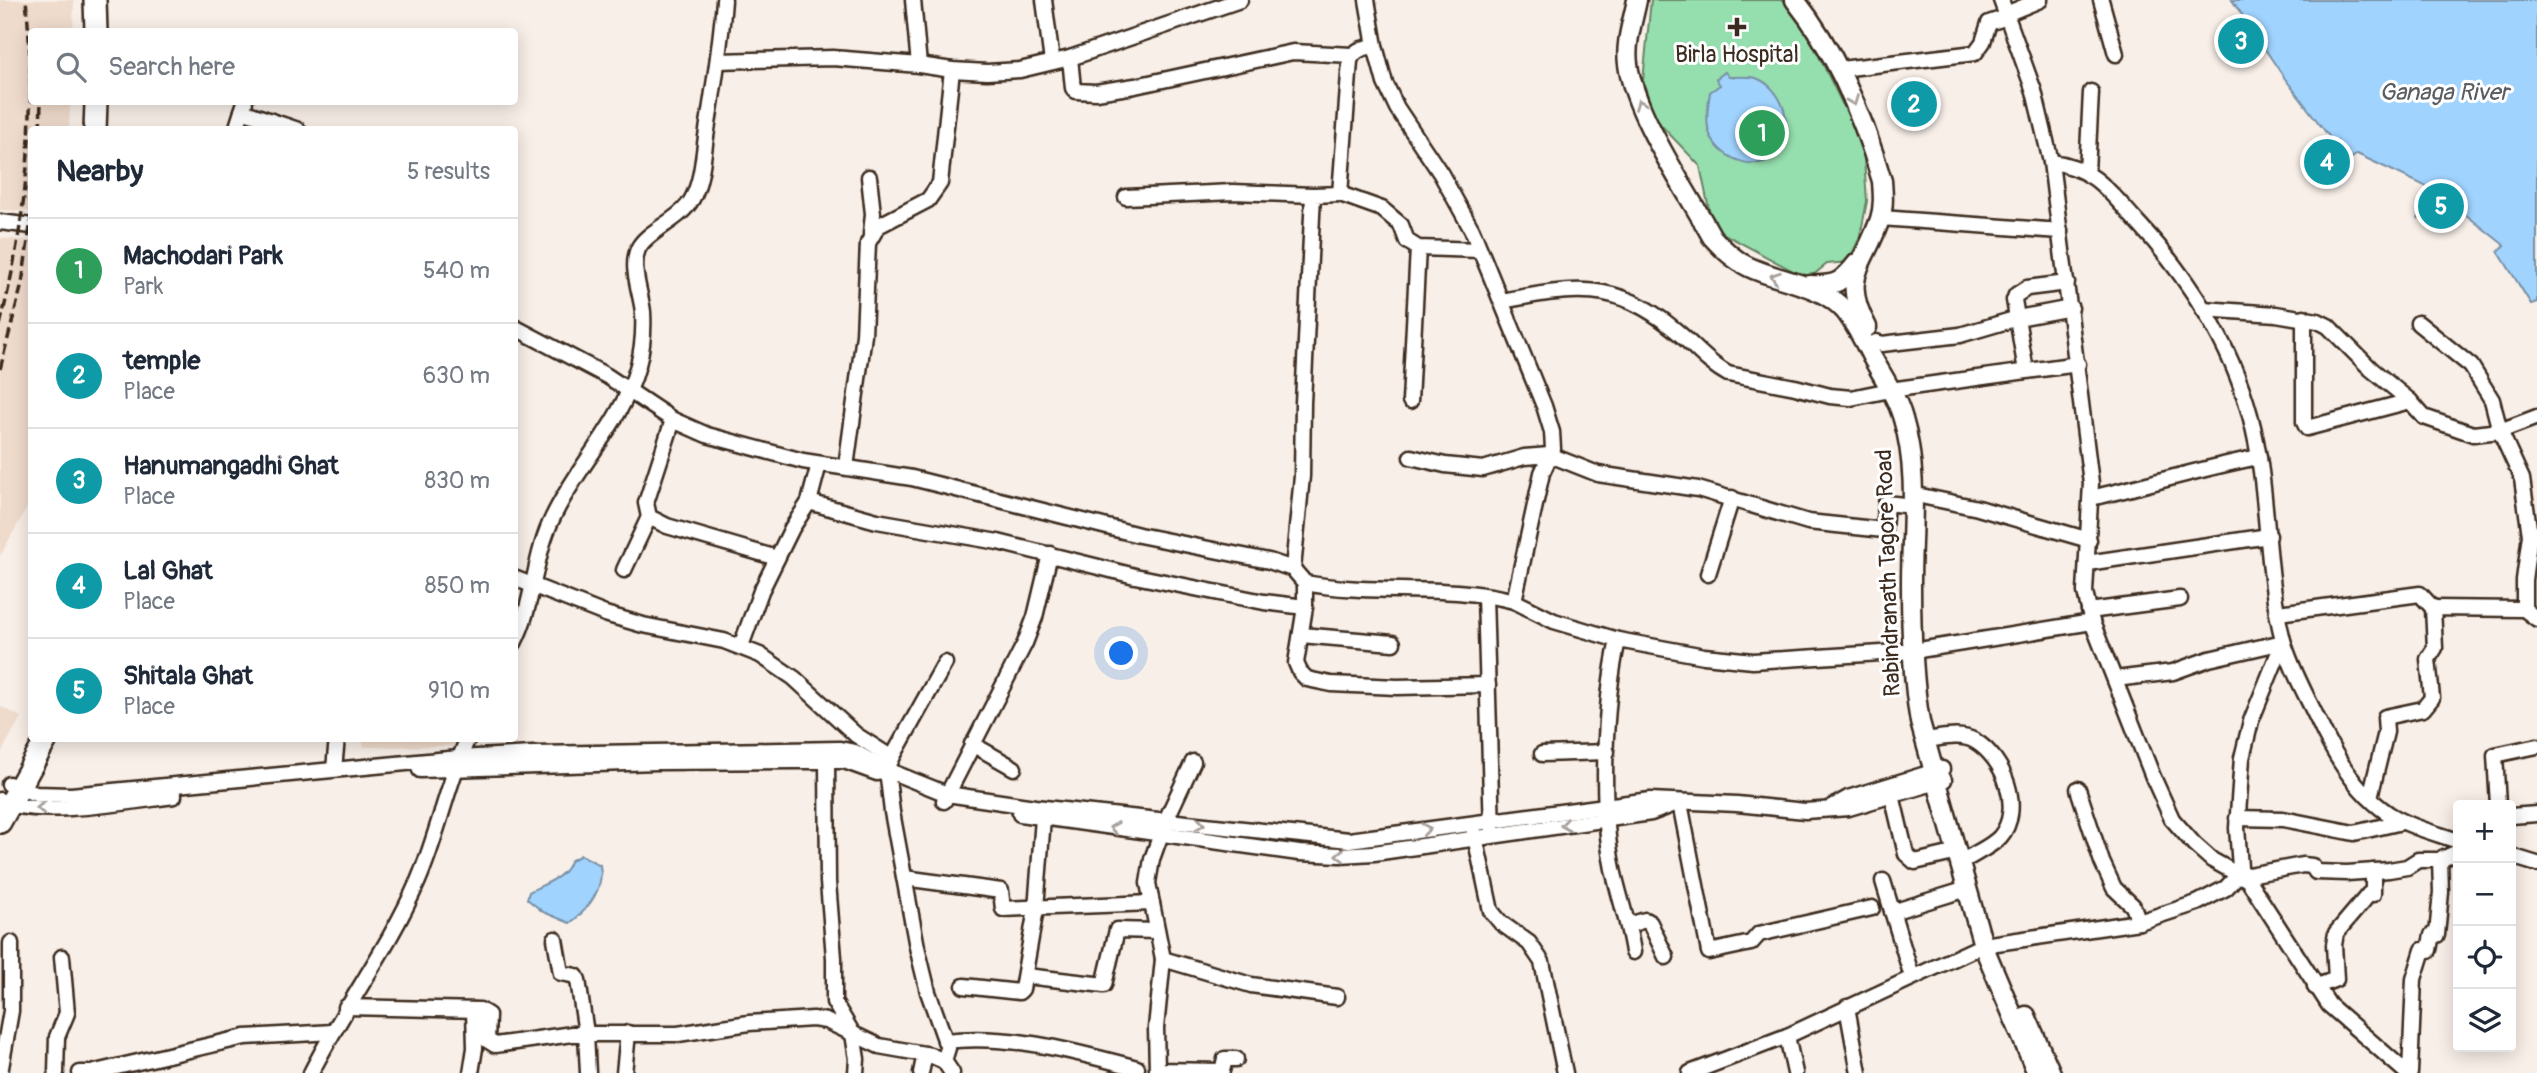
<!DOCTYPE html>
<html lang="en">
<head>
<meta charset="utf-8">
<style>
	body { margin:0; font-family:Pangolin,sans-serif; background:#f6f6f7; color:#1f2937 }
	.controls { position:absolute; right:21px; bottom:21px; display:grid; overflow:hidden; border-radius:7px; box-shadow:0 4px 18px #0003 }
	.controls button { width:63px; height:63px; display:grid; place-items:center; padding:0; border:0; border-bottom:2px solid #e0e1e3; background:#fff; color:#1f2937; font:35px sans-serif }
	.you { position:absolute; left:1122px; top:654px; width:24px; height:24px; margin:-18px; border:5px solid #fff; border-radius:50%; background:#1a73e8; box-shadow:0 0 0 10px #1a73e833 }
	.badge { display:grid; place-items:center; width:46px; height:46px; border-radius:50%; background:#b45309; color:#fff; font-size:23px; font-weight:700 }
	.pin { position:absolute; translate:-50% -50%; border:4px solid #fff; box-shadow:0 2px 7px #0006 }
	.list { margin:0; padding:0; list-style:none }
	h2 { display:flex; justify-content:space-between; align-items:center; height:91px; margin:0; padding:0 28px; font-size:30px }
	h2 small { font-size:23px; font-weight:400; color:#747a83 }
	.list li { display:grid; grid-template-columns:46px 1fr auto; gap:21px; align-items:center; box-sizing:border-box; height:105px; padding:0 28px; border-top:2px solid #e0e1e3 }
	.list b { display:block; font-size:26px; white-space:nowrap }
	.list p { margin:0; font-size:23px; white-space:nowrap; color:#747a83 }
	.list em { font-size:23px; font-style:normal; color:#747a83 }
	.icon { flex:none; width:38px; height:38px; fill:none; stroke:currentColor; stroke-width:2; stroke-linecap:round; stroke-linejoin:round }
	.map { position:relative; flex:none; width:2537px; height:1073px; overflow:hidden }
	.search { position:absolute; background:#fff; box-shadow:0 4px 18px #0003; left:28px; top:28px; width:490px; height:77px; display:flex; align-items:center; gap:18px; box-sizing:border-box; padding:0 24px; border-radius:7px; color:#747a83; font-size:26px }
	.panel { position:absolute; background:#fff; box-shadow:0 4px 18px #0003; left:28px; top:126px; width:490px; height:616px; border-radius:7px }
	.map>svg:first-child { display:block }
	.built { fill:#efdbcc }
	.green { fill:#95dead; stroke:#688466; stroke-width:2 }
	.water { fill:#a0d3fe; stroke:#788fa4; stroke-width:2 }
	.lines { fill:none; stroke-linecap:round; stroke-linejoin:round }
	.stream { stroke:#788fa4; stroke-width:3.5 }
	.minor-casing { stroke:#3b2a1e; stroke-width:19 }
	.major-casing { stroke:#3b2a1e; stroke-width:23 }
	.highway-casing { stroke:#3b2a1e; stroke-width:26 }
	.minor { stroke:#fff; stroke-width:14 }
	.major { stroke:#fff; stroke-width:18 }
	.highway { stroke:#fff; stroke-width:21 }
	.rail { stroke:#3b2a1e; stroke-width:3.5; stroke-dasharray:10 5; stroke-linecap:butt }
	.oneway { stroke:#a79f9a }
	.poi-dot { fill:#3b2a1e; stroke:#fff; stroke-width:2.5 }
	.labels { text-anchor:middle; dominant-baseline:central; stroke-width:6; stroke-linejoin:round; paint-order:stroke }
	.poi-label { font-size:23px; fill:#3b2a1e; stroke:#fff }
	.street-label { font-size:23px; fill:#3b2a1e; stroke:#fff }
	.water-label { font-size:24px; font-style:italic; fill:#595d61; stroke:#fff }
</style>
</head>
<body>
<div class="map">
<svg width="2537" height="1073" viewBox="0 0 2537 1073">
	<rect width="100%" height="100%" fill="#f8efe8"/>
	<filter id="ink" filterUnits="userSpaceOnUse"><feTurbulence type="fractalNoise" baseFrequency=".0143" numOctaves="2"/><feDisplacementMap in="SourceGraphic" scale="14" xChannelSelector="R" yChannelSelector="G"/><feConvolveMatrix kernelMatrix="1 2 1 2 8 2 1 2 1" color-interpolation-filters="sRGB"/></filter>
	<g filter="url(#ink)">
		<g class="built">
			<polygon points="0,0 74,0 73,31 32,32 32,102 70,102 69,129 32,130 31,211 0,210"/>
			<polygon points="0,238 31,241 32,499 0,556"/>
			<polygon points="0,706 21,717 0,755"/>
			<polygon points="362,739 362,738 457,739 453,746 364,747"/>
		</g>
		<polygon class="green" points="1651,0 1783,0 1793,10 1812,42 1863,146 1867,201 1860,237 1848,262 1827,264 1808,279 1713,228 1700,166 1656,120 1643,81"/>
		<g class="water">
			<polygon points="2232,0 2537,0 2537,302 2531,304 2498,251 2504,245 2436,191 2357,154 2348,161 2337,141 2334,143 2283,76"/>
			<path d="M1725,72L1729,77C1737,77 1748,76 1756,78C1782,87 1796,127 1780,150C1762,175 1724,161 1712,139C1704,125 1708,107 1710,92L1720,85L1716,79Z"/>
			<path d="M581,855L600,865C605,888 588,910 570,923L543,912L527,899L529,892C543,884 566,878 570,861Z"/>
		</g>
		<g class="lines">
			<polyline class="stream" points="2419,218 2424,206 2428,204 2435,190"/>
			<g class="minor-casing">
				<g id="minor">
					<polyline points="913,0 919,65"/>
					<polyline points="1044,0 1052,62"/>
					<polyline points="1367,0 1375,46 1385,83 1397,108 1441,174 1472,230 1544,406 1552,432 1553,449 1542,473 1514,601 1554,621 1618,640 1704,656 1753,661 1913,651 2092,622 2153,777 2172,819 2194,844 2212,860 2248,880 2329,1005 2407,1073"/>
					<polyline points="2001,0 2034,91 2051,162 2091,483 2085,592 2092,622"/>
					<polyline points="2101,0 2116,54"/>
					<polyline points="2006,14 2040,0"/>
					<polyline points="1070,58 1073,88 1076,91 1096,92 1135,86 1293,52 1352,55"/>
					<polyline points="718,61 833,58 919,65 952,70 987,72 1020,70 1070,58 1240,0"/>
					<polyline points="1841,69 1975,53 1983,42 1989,23 2007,17"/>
					<polyline points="242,111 298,130"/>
					<polyline points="236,130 245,102"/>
					<path d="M2051,162C2095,167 2111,194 2139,224C2188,277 2231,344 2250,415C2270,488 2264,567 2283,640C2290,666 2305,693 2317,718C2333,754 2356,792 2389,814C2410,827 2435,833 2458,841"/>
					<polyline points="2087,172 2091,92"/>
					<polyline points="869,177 873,214 871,234"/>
					<polyline points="1340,194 1382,209 1401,225 1407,241 1418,248 1480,250"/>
					<polyline points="1126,197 1233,192 1313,195"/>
					<polyline points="1881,218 2060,231"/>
					<polyline points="0,222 32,226"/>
					<path d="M1502,301C1573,287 1615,280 1674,329C1693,344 1707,363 1728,374L1795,387L1830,396L1851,398L1890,390L2078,364"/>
					<polyline points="2203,309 2276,314 2318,321 2328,326 2371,369 2410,401 2424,417 2473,434 2500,431 2537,417"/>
					<polyline points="2304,317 2304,422 2307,428 2410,401"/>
					<polyline points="2418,323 2471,366 2492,400 2500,431 2522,479 2530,535 2524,580 2524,609 2537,619"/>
					<path d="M514,327L607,376L673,420L707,435L803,461L912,478L1139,535L1269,561L1293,569L1305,583C1374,596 1445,583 1514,601"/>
					<polyline points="1876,342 1882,344 1960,335 2018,318 2071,308"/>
					<polyline points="2026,371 2014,300 2016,295 2027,288 2067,283"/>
					<polyline points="1410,401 1418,248"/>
					<polyline points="673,420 646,503 649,517 667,526 777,558"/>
					<polyline points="1411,457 1445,465 1483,469 1524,457 1550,455 1598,474 1698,489 1808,522 1884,530 1886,503 1913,506"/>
					<polyline points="846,467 864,335 868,243 878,226 928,200 940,183 952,70"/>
					<polyline points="1921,496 1978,508 2089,540"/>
					<path d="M2091,498C2148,485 2202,468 2259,457"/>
					<polyline points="809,502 877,521 998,542 1135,576 1264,602 1305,607 1305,583"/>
					<polyline points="2087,563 2269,536"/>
					<path d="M1293,569L1302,476L1303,403L1313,195L1340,194L1350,61C1354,49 1364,48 1375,46"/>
					<polyline points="624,570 649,517"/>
					<polyline points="1708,574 1732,498"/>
					<polyline points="514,578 605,614 643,625 724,641 760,655 794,678 856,735 892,758 887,770 892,812 917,947 928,992 948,1048 944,1061 952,1073"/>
					<polyline points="1485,596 1492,831"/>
					<polyline points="1305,607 1296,663 1300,672 1307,679 1331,684 1397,687 1488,685"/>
					<polyline points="2089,611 2180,599"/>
					<polyline points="2278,613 2420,594 2433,608"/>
					<polyline points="1301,635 1393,643"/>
					<path d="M1618,640C1604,703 1600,806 1613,869C1619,897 1629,924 1633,952"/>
					<path d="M514,643C535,602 533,557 553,517C578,464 623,422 638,365C643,347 644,330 643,312C641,293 630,267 638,249C646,231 680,221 692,199C702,181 703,157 706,137C713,91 721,46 724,0"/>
					<polyline points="741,646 761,591 792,528 809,502 819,464"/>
					<polyline points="2115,679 2173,672 2209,659 2283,642"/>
					<path d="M1933,739C1947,737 1962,734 1975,741C2004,758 2024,809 2000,837C1993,845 1978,852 1968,858"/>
					<polyline points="972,744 1014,768"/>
					<polyline points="1542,754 1607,752"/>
					<polyline points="892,758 945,663"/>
					<polyline points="827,762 828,882 834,958 834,1002 853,1034 857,1059 856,1073"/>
					<polyline points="1193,762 1166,820 1152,859 1148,883 1163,959 1156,1028 1157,1070 1222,1071 1225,1059 1236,1059"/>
					<polyline points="334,769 337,738"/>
					<polyline points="420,770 657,762 796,761 844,761 877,773"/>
					<polyline points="9,784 36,794 71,795 459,758 533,754 840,749 855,752 887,770 947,794 1035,807 1349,840 1650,800 1737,804 1805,811 1849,808 1944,780"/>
					<polyline points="2078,789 2102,862 2114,888 2133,906 2139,922"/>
					<polyline points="1892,795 1906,854 1915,862 1958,852"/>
					<polyline points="2370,797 2386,732 2385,717 2423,709 2432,698 2428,659 2435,648 2433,608 2524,609"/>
					<path d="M0,800C33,819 134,801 174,796"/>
					<polyline points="944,801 1025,643 1035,617 1050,554"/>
					<polyline points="1680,803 1709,952 1751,943 1759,934 1872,908"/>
					<polyline points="2498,805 2495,755 2537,746"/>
					<polyline points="1832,807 1848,798 1942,769"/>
					<polyline points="1020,814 1299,853 1340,855 1374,853 1651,813 1675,804"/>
					<polyline points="2511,816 2537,814"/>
					<polyline points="2237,818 2283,819 2354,833 2402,822"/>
					<polyline points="1474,832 1491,911 1501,923 1529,943 1542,962 1565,1073"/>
					<polyline points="2511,856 2537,864"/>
					<polyline points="2440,860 2458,852"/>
					<polyline points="2243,876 2303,865 2312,866 2316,872 2347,873 2389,870 2407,867 2418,860 2440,860 2441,892 2437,935 2432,935 2429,950 2423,950 2414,979 2410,1073"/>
					<polyline points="904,878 1001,891 1003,909 1152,903"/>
					<polyline points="1883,881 1912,977"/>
					<polyline points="1892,912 1967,889"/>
					<polyline points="1629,925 1645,920 1650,923 1666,957"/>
					<polyline points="555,939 561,973 576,976 578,980 586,1033 588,1073"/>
					<polyline points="1163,959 1251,985 1337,997"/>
					<polyline points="1026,976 1104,985 1117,930 1157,931"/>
					<polyline points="964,986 1019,992 1022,989 1036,909 1043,818"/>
					<polyline points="2315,987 2336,979 2334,945 2336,933 2369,894 2373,894 2373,871"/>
					<polyline points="346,1007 480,1010 488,1015 487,1040 495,1045 572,1034 678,1034 749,1023 813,1019 826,1021 879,1046 930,1055 944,1061"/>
					<polyline points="1847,1007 1859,1073"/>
					<polyline points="1787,1036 1795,1073"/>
					<path d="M945,1041C1009,1033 1076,1052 1137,1068"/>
					<polyline points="0,1073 11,1011 11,943"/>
					<polyline points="56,1073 57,1037 67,1013 62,957"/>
					<polyline points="80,1073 91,1073 245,1037 333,1032"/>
					<path d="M311,1073C344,1007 389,948 418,881C438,835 447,784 468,738"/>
					<polyline points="471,1073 475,1048 474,1010"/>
					<polyline points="624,1073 628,1033"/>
					<polyline points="921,1073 925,1054"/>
					<polyline points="1690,1073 1787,1036 1983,945 2139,922 2197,903 2226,888 2239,874 2240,867 2237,828 2242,758 2251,721 2283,642"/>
				</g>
			</g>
			<g class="major-casing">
				<g id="major">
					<path d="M1637,0C1633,21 1625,42 1628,64C1634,114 1687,191 1712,237C1723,249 1734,260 1749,267C1780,282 1821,283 1845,311C1856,325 1864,341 1872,357C1883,377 1897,397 1903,419C1919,472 1911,529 1911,583C1911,629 1912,677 1920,722L1983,945L2037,1073"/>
					<path d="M1795,0C1837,53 1863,116 1882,181C1883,194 1884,207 1880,219C1865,265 1839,276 1867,327"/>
					<path d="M1810,285C1836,286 1841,283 1857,263"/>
					<polyline points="2026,1016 2051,1073"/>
				</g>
			</g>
			<g class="highway-casing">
				<g id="highway">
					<polyline points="95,0 96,32"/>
					<polyline points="95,130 96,102"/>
					<polyline points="0,822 47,738"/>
				</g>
			</g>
			<use href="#minor" class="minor"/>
			<use href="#major" class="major"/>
			<use href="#highway" class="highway"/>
			<g class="rail">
				<polyline points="40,130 41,102"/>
				<path d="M0,325C27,219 37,109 26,0"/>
				<polyline points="0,369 22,284 31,220"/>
			</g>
		</g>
		<defs><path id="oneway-chevron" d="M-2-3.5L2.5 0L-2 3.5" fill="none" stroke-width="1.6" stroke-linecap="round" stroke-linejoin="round" transform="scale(1.75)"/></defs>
		<g class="oneway">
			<use href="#oneway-chevron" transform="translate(1853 101) rotate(69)"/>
			<use href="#oneway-chevron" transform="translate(1640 104) rotate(-111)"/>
			<use href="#oneway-chevron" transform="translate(1775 277) rotate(-162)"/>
			<use href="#oneway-chevron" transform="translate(41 808) rotate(180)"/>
			<use href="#oneway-chevron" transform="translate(1200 824) rotate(7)"/>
			<use href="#oneway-chevron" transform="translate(1565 825) rotate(172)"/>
			<use href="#oneway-chevron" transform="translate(1114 828) rotate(-172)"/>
			<use href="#oneway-chevron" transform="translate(1426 829) rotate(-8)"/>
			<use href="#oneway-chevron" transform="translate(1340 855) rotate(180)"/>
		</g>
	</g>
	<path class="poi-dot" d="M1733.5 16.5h7v7h7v7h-7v7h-7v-7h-7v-7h7z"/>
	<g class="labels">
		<g class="poi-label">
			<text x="1737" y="54">Birla Hospital</text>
		</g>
		<g class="street-label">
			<text transform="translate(1888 573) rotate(-92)">Rabindranath Tagore Road</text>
		</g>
		<g class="water-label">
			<text x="2444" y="92">Ganaga River</text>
		</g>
	</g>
</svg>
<div class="controls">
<button>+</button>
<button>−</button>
<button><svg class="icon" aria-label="locate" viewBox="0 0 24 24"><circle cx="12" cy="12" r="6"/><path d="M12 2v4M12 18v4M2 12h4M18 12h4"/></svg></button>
<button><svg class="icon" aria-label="layers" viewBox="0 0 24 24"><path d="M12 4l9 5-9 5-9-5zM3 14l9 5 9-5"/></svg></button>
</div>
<div class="you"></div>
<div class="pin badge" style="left:1762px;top:133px;background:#2e9e5b">1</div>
<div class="pin badge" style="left:1914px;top:104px;background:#0f9aa8">2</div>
<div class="pin badge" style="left:2241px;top:41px;background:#0f9aa8">3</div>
<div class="pin badge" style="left:2327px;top:162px;background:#0f9aa8">4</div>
<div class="pin badge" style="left:2441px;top:206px;background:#0f9aa8">5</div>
<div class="search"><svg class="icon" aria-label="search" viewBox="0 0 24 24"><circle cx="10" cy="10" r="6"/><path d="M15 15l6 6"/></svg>Search here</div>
<section class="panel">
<h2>Nearby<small>5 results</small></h2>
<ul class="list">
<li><span class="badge" style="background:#2e9e5b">1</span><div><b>Machodari Park</b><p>Park</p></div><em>540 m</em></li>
<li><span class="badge" style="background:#0f9aa8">2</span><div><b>temple</b><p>Place</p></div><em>630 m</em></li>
<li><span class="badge" style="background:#0f9aa8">3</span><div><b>Hanumangadhi Ghat</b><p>Place</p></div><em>830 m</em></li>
<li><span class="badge" style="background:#0f9aa8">4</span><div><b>Lal Ghat</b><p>Place</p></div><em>850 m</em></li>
<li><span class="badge" style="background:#0f9aa8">5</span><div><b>Shitala Ghat</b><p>Place</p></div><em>910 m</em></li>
</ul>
</section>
</div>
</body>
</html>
